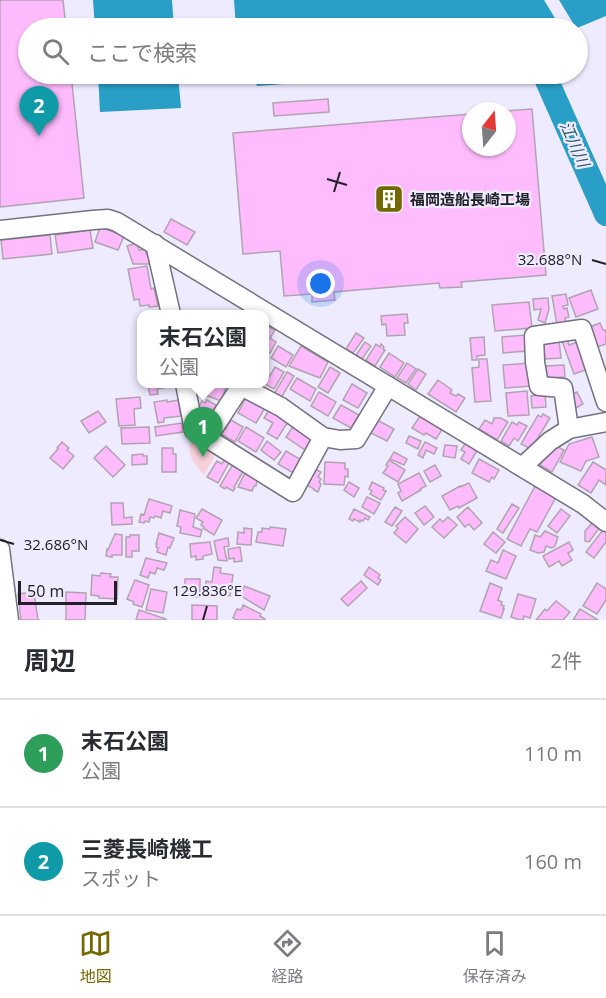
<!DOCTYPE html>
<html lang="ja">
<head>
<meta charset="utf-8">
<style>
	body { margin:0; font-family:"Open Sans","Noto Sans JP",sans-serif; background:#f2f2f3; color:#2b2b33 }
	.compass { position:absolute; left:462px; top:102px; width:54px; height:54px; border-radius:50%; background:#fff; box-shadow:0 2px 4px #0004; rotate:17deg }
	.scale { position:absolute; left:18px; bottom:15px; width:99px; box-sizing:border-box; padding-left:6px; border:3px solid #212027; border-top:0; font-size:16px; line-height:21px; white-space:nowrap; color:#212027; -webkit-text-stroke:4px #eeebfe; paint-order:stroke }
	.you { position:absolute; left:321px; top:284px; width:21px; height:21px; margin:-15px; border:4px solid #fff; border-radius:50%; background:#1a73e8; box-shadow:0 0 0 9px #1a73e833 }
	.badge { display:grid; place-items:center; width:39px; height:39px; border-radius:50%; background:#736800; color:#fff; font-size:20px; font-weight:700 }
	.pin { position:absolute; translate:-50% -50px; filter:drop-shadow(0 2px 3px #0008) }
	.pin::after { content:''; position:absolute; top:32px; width:21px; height:18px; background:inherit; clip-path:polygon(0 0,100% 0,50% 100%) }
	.popup { position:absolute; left:137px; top:310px; width:132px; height:78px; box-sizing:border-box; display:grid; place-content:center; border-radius:12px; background:#fff; filter:drop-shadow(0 2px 4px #0005); font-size:20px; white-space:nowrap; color:#7c7c81 }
	.popup b { font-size:22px; color:#2b2b33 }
	.popup::after { content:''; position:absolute; left:50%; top:100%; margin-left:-12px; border:12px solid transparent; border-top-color:#fff }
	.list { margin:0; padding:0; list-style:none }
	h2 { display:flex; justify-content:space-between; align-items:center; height:78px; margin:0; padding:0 24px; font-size:26px }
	h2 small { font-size:20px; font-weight:400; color:#7c7c81 }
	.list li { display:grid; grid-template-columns:39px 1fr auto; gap:18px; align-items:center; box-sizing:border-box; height:108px; padding:0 24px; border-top:2px solid #e1e1e2 }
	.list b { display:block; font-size:22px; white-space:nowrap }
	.list p { margin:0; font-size:20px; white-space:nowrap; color:#7c7c81 }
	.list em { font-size:20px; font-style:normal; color:#7c7c81 }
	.icon { flex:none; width:33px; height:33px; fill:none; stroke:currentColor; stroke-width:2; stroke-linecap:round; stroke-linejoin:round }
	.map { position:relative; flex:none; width:606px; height:620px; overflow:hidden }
	.search { position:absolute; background:#fff; box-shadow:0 2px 4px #0004; left:18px; right:18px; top:18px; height:66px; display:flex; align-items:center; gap:15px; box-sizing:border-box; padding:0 21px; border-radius:33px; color:#7c7c81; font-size:22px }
	.sheet { height:294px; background:#fff }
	nav { display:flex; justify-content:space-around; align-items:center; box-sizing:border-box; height:84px; border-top:2px solid #e1e1e2; background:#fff; font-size:16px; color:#7c7c81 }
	nav a { display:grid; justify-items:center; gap:3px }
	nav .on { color:#736800 }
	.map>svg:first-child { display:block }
	.green { fill:#f8d1db }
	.water { fill:#299ec6 }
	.pier { fill:#eeebfe }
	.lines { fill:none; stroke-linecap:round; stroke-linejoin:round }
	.river { stroke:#299ec6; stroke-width:24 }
	.building { fill:#febbfd; stroke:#b2a3b1; stroke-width:1.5 }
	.minor-casing { stroke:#747181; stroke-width:21 }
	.minor { stroke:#fff; stroke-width:18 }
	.ticks { fill:none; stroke:#212027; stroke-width:2 }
	.labels { text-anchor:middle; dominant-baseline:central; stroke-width:4.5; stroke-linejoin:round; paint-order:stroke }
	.poi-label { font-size:15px; font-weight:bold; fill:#212027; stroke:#eeebfe; text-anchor:start }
	.water-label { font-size:16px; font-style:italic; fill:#2d5b6c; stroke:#eeebfe }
	.ticks-label { font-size:15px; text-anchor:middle; fill:#212027; stroke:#eeebfe; stroke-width:4.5; stroke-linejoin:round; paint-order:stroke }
</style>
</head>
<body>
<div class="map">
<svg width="606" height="620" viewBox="0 0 606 620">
	<rect width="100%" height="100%" fill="#eeebfe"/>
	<path class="green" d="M190,435L217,452L204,475C190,458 189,458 190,435Z"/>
	<g class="water">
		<polygon points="93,0 172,0 174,28 95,28"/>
		<polygon points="234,0 606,0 606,16 577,28 236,28"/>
		<polygon points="98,74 178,74 181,108 100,112"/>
		<polygon points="252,74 420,74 257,86"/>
	</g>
	<polygon class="pier" points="544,0 559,0 576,28 561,28"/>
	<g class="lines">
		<polyline class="river" points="544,74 606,214"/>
	</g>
	<g class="building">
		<polygon points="0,0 63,0 66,28 28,28 28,74 71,74 84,198 0,207"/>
		<polygon points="328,99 329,112 274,116 273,103"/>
		<polygon points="532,109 546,275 461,282 462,287 440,288 439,283 334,292 335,300 312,302 312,294 284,296 280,251 243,254 233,133 471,114 471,147 507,147 507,111 503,111"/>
		<polygon points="171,219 195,232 187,245 164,232"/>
		<polygon points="100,227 124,236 118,250 95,242"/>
		<polygon points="90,230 93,248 58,253 55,235"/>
		<polygon points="50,235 52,254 3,259 1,240"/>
		<polygon points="137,243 139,250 146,250 146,254 149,255 149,264 133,264 127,246"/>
		<polygon points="147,266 151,289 154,288 158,306 149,307 149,305 140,306 139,299 134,300 128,269"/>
		<polygon points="591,290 598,309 576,317 569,298"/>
		<polygon points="566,294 568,305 563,306 564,309 567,308 569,317 565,318 566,324 557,325 552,296"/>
		<polygon points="548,298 549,309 545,323 538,320 541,309 534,310 533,299"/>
		<polygon points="529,302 532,328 495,331 492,305"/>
		<polygon points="407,314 408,323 404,323 405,335 387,336 386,324 382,325 381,316"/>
		<polygon points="600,323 603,330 605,330 606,332 606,344 597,347 590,327"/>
		<polygon points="267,326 275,330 270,338 276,342 270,353 264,350 264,331"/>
		<polygon points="356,333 364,338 353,353 346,349"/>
		<polygon points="526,335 528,351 503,353 502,337"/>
		<polygon points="484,337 485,355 477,356 477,360 472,360 470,338"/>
		<polygon points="567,339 569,345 578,342 588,369 574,374 562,341"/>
		<polygon points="559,341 561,358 545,359 543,343"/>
		<polygon points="365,342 371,346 362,359 356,355"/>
		<polygon points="376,344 380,347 381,344 384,347 383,349 385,350 375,366 366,360"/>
		<polygon points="278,346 293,355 286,367 271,358"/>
		<polygon points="301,346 328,362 320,378 289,366"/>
		<polygon points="389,353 404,363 395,377 380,367"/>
		<polygon points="479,359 487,359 491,401 475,402 472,368 479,367"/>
		<polygon points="407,363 416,369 406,383 397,378"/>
		<polygon points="530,363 532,386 505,388 503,365"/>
		<polygon points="564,365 565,377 547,378 546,366"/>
		<polygon points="275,367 284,372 274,389 265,384"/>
		<polygon points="330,367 340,373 328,393 318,387"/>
		<polygon points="418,369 426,374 416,390 408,384"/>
		<polygon points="287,372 294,376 281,398 274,394"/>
		<polygon points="297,378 316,389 310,401 290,389"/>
		<polygon points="438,380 452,390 450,393 456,396 458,394 465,398 456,412 428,394"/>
		<polygon points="148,384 173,384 173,386 157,389 158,394 150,395"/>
		<polygon points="195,384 219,384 224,385 223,386 226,387 221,401 205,395 207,389 195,385"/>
		<polygon points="352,384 367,393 358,408 343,400"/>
		<polygon points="527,391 529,415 508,416 506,393"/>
		<polygon points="319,392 336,402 328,416 311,406"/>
		<polygon points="577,392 583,404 576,408 570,395"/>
		<polygon points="545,394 546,407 532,408 531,396"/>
		<polygon points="140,397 141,408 134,409 135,425 119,426 116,399"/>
		<polygon points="246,398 265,408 256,423 238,413"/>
		<polygon points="167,400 167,402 179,400 179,405 184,404 184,409 180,410 181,416 164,418 164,422 158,423 154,402"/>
		<polygon points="207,400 216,405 208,421 199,416 201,411 198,409 202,401 205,403"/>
		<polygon points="341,405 359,415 351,428 333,418"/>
		<polygon points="269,410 288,422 277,439 267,433 273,423 264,418"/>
		<polygon points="98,411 106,422 89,433 81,421"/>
		<polygon points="543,414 550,418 531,449 521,444 538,415 541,417"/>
		<polygon points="420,416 424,419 425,416 443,428 436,439 426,433 424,435 412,428"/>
		<polygon points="494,418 501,418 508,422 497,440 479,429 485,420 492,424"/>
		<polygon points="231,420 243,427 235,442 221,434 220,436 218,435 221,428 225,430"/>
		<polygon points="377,420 394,429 387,441 371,433"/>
		<polygon points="512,422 517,425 519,422 527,426 518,441 514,438 509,446 501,441"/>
		<polygon points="182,423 183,432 156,436 155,427"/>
		<polygon points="294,425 313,438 305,450 286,437"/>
		<polygon points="149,427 150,443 122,444 121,428"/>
		<polygon points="246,427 264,438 256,452 238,441"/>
		<polygon points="409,436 421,441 418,449 406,443"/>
		<polygon points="592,437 599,457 586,461 581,471 560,462 569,444"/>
		<polygon points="267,441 281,452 274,460 261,450"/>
		<polygon points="62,442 69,448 67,450 74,456 63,469 50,458 58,449 57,448"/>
		<polygon points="425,442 437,448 434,454 426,450 423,458 418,455"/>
		<polygon points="466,442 478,449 469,464 461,459 465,452 461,450"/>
		<polygon points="552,444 564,450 552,472 540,465"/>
		<polygon points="445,445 457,446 455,458 443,456"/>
		<polygon points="106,446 125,465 113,477 94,458"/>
		<polygon points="162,448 173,448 173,454 176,454 176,472 162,472"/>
		<polygon points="286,451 303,461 295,474 278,464"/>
		<polygon points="394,452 407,459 404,465 390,459"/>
		<polygon points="143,454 143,456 147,456 147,464 132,465 132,455"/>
		<polygon points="225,458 230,461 218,483 207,477 217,461 222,464"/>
		<polygon points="479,459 499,470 494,479 492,477 489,482 472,473"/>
		<polygon points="389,460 405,470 398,482 383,473 388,466 386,465"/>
		<polygon points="325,462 345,463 345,469 348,469 348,477 345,476 344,485 324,484"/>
		<polygon points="593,462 606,470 606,485 599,480 591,493 578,485"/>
		<polygon points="233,464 244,470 234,487 235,488 233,491 226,487 225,489 220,486"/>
		<polygon points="435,465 441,476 430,482 424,471"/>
		<polygon points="313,468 321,472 318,477 321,479 319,482 321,484 318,492 314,490 314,489 305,484"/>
		<polygon points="245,473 257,479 256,486 254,486 252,491 238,487"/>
		<polygon points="419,473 426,486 420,489 421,490 402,501 398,493 401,491 398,484"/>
		<polygon points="349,482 359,488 354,497 344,490"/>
		<polygon points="372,482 384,488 383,490 386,491 381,500 370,494 372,491 369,489"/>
		<polygon points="469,483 477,498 459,508 458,506 450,510 442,496 460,486 460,487"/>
		<polygon points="535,486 556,497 537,532 530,529 521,546 507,539"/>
		<polygon points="367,497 380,503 374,514 362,507"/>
		<polygon points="149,499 172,506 170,513 163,511 161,518 155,516 154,518 150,517 149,522 145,521 144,523 139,522 141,514 144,515"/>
		<polygon points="111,503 123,503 124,518 132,517 132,524 112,525"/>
		<polygon points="512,504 519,508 503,533 497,529"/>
		<polygon points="425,506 434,517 424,525 415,513"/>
		<polygon points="395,507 402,511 392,526 385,522"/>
		<polygon points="468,507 482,523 474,530 469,524 465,527 457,517"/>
		<polygon points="202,509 222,520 214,535 203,528 204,527 201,525 203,522 196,518"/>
		<polygon points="354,509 370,517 368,520 365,518 363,521 360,520 360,522 354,519 353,521 349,519"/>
		<polygon points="561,509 570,516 557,533 548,526"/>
		<polygon points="180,510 195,514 193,527 202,530 200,537 180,533 181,527 177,526"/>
		<polygon points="405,517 418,529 406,543 394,533 398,528 396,526"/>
		<polygon points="448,517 457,525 444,538 432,527 440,519 443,522"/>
		<polygon points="593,522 600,527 589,542 585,541 585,531"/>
		<polygon points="270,527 286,529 283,546 256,542 258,532 262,532 262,528 270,529"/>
		<polygon points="244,528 252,529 251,545 237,544 238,532 244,533"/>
		<polygon points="603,530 606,532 606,542 594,558 586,552"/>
		<polygon points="545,531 558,537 555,546 552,548 546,546 544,552 538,553 530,550 535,535 540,537"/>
		<polygon points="493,532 505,542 496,553 484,544"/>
		<polygon points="159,533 174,538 170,548 168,547 166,555 157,552 158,548 156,547 157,544 156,544"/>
		<polygon points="115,534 122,535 122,555 112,555 112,557 106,556 107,549 108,550"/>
		<polygon points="130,535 139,535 139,551 132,551 132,557 126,557 126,537 130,537"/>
		<polygon points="228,538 229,546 224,547 227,561 218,560 214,541"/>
		<polygon points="210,542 212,554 203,556 203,559 196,560 196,556 191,557 190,544"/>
		<polygon points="569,542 573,550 568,553 572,560 562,566 559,561 549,567 543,556"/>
		<polygon points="240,547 242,561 234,562 234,558 229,559 228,549"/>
		<polygon points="503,550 516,556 506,579 486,571 491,560 498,563"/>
		<polygon points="146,558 167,563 164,570 157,568 155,574 150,572 148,578 140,575"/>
		<polygon points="214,567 221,568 220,573 233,575 230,596 212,593 212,591 205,590 206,581 212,582"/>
		<polygon points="369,567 380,575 378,578 381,580 378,585 364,575"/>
		<polygon points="101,573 111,574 110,577 118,577 117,599 99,598 99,596 91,595 92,575 100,576"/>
		<rect x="185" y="579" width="15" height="18"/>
		<polygon points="135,580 149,585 142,607 133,604 134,602 127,599"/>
		<polygon points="361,581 367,588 348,606 341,599"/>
		<polygon points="490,583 502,588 498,600 502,602 501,605 504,606 503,609 504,609 501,618 480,611"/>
		<polygon points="597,583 606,589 606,600 597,614 583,606"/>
		<polygon points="244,586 270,596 264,610 241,596"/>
		<polygon points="151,589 167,592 163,613 146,610"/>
		<polygon points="34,592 38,620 40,620 21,620 18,594"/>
		<polygon points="66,592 86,593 85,620 66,620"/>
		<polygon points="518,594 536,599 530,618 524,616 523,620 520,620 511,617"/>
		<polygon points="556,601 570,612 563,620 536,620 545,609 547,611"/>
		<polygon points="192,605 217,606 217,620 192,620"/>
		<polygon points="243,605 261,614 260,616 265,619 265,620 237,620 233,618 237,609 241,610"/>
		<polygon points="580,609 598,620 573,620"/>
		<polygon points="139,610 166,619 166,620 136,620"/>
	</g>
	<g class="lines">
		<g class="minor-casing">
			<g id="minor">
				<polyline points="0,230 93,220 108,219 117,222 583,504 606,522"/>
				<polyline points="155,244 171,314"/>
				<polyline points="185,384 194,430 207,438"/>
				<polyline points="569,429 563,388 539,386 535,362 534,336 582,329 606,402"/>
				<polyline points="323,437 293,492 207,438 241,386 281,407 323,437 340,440 356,439 388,386"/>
				<polyline points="522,467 550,441 569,429 606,422"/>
				<polyline points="0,549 9,620"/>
			</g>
		</g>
		<use href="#minor" class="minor"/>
	</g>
	<path class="ticks" d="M327,179L347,185M334,192L340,172M592,260L606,264M0,540L14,544M203,620L207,606"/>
	<defs>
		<g id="building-square" transform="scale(1.5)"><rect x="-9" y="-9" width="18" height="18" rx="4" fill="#736800" stroke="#eeebfe"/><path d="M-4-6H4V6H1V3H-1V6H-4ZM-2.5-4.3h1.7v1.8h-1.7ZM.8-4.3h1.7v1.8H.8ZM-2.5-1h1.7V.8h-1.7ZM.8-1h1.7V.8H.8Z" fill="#fff"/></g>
	</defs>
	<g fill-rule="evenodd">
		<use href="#building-square" x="389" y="199"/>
	</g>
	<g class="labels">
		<g class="poi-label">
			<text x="410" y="199">福岡造船長崎工場</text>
		</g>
		<g class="water-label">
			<text transform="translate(575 144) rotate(66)">江川川</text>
		</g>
	</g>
	<g class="ticks-label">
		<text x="550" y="265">32.688°N</text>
		<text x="56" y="550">32.686°N</text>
		<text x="207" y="596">129.836°E</text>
	</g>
</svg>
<svg class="compass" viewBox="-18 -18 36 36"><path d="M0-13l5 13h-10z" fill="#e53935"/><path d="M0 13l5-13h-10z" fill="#7c7c81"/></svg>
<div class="scale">50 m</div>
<div class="you"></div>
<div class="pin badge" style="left:203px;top:457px;background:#2e9e5b">1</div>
<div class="popup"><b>末石公園</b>公園</div>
<div class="pin badge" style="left:39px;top:136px;background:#0f9aa8">2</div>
<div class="search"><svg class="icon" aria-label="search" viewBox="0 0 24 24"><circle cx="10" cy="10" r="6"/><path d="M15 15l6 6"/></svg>ここで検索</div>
</div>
<section class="sheet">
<h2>周辺<small>2件</small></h2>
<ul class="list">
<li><span class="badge" style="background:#2e9e5b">1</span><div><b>末石公園</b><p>公園</p></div><em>110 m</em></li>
<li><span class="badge" style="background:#0f9aa8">2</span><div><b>三菱長崎機工</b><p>スポット</p></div><em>160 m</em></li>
</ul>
</section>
<nav>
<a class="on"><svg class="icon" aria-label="map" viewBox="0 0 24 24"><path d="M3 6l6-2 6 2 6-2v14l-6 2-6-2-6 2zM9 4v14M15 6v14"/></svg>地図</a>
<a><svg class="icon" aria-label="directions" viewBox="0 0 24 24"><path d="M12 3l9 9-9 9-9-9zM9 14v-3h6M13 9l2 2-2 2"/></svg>経路</a>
<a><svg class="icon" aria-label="saved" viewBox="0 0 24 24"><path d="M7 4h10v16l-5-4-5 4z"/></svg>保存済み</a>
</nav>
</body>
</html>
